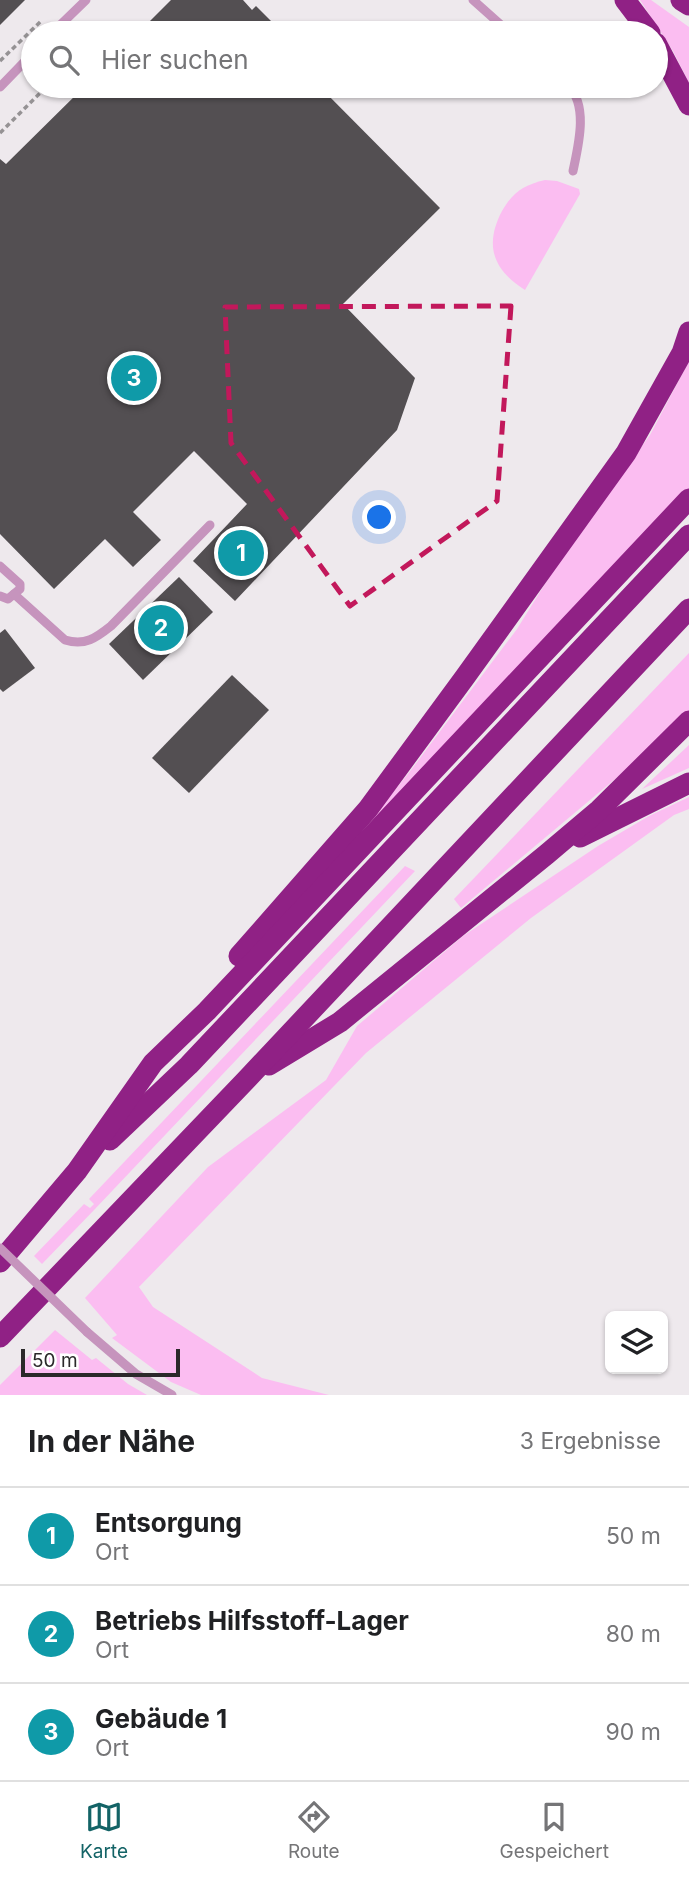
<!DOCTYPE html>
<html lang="de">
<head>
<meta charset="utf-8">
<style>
	body { margin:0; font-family:Inter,sans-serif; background:#f2f2f2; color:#202124 }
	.controls { position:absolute; right:21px; bottom:21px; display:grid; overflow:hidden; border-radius:10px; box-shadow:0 2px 5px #0004 }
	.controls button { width:63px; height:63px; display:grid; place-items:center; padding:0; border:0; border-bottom:2px solid #e0e0e0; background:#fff; color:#202124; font:35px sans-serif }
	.scale { position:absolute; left:21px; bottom:18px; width:159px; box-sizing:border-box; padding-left:7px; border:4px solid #2b292a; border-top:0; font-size:19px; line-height:24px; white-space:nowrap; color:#2b292a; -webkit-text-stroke:5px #fff; paint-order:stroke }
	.you { position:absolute; left:380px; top:518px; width:24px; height:24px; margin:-18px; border:5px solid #fff; border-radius:50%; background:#1a73e8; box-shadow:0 0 0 10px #1a73e833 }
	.badge { display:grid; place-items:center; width:46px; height:46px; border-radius:50%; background:#136366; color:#fff; font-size:23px; font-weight:700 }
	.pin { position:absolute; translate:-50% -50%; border:4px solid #fff; box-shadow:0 2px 7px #0006 }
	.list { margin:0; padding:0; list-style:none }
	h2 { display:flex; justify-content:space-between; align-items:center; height:91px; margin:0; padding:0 28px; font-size:30px }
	h2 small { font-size:23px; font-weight:400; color:#757577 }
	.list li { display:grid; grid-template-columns:46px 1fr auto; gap:21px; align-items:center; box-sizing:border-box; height:98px; padding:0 28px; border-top:2px solid #e0e0e0 }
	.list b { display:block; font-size:26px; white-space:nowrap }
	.list p { margin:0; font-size:23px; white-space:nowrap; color:#757577 }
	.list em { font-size:23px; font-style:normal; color:#757577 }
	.icon { flex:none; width:38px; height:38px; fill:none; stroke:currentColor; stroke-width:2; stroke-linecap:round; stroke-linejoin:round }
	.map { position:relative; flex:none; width:689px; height:1395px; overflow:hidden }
	.search { position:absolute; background:#fff; box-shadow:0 2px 5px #0004; left:21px; right:21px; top:21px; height:77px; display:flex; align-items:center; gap:18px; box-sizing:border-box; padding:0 24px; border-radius:38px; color:#757577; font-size:26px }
	.sheet { height:385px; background:#fff }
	nav { display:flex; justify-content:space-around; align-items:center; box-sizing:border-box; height:98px; border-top:2px solid #e0e0e0; background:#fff; font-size:19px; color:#757577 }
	nav a { display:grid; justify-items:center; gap:4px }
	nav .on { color:#136366 }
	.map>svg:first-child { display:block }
	.green { fill:#fbbdf1 }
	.building { fill:#534f52 }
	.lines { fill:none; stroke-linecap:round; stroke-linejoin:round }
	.path { stroke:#959294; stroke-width:3.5; stroke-dasharray:5 3.5; stroke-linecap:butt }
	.lane { stroke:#c694bd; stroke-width:9 }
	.highway { stroke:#902185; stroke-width:21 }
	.lane-bridge { stroke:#c694bd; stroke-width:9 }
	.marked { fill:none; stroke:#c2185b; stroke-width:5; stroke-dasharray:14 9; stroke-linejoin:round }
</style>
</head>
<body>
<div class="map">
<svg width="689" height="1395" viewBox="0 0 689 1395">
	<rect width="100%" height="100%" fill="#eee9ed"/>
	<g class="green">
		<polygon points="640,0 651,0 689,27 689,83 673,51"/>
		<path d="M545,180L557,181L579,189L580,194L525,290C493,270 484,245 502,211C513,192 524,185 545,180Z"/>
		<polygon points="689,361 689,490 376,822 372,819 411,770 517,629 566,550 650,435"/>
		<polygon points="689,653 689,711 627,769 461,908 454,899"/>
		<polygon points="689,745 689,768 642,789"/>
		<polygon points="689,797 689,809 674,815 531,918 366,1053 139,1287 153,1307 262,1378 329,1395 201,1395 171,1382 112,1338 117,1335 85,1298 208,1167 326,1080 357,1026 463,936 598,846 649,816"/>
		<polygon points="405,866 415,871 95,1209 42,1264 34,1256 84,1204 90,1208 94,1204 89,1199"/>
		<polygon points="55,1330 92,1360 96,1358 128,1384 147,1395 0,1395 0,1385"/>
	</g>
	<g class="building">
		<polygon points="0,0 25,0 0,25"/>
		<polygon points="171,0 243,0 252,10 256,6 279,29 275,33 138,33"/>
		<polygon points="85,86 319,86 440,208 343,304 415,378 397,430 235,601 193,561 247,504 194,451 133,512 161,540 133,567 105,539 54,589 0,534 0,159 6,164"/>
		<polygon points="179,577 213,612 143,680 109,644"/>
		<polygon points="5,629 35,668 3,692 0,689 0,633"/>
		<polygon points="232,675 269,710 189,793 152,758"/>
	</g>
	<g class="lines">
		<g class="path">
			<polyline points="0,61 41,21"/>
			<polyline points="0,133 47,86"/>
		</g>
		<g class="lane">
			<polyline points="473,0 510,33"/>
			<polyline points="52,33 86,0"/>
			<path d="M568,86C589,105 578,147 573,171"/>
			<polyline points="0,87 33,53"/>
			<polyline points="0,566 20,584 20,589 8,599 0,596"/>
			<path d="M14,594L65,640C85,646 96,638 111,626L210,525"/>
			<polyline points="87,1332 136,1374 172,1395"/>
		</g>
		<g class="highway">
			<polyline points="625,0 650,33"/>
			<polyline points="681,0 689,5"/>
			<polyline points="656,43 689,105"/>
			<polyline points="580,837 689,783"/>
			<polyline points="239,956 368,809 465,677 626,453 682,353 689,332"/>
			<polyline points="269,1065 340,1022 547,854 599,810 689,721"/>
			<polyline points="110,1140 189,1065 689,535"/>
			<polyline points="0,1262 77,1171 153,1063 207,1011 689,499"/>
			<polyline points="0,1337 247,1079 689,609"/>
		</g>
		<polyline class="lane-bridge" points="0,1248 87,1332"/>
	</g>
	<path class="marked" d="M511,306L497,501L350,606L231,443L225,307Z"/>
</svg>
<div class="controls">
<button><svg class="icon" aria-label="layers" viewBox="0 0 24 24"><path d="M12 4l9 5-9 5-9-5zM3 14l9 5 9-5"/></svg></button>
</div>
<div class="scale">50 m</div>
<div class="you"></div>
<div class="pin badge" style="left:241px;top:553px;background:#0f9aa8">1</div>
<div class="pin badge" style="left:161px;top:628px;background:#0f9aa8">2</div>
<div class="pin badge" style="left:134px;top:378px;background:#0f9aa8">3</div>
<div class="search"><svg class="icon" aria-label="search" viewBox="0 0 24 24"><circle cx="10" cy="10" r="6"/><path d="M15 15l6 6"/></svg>Hier suchen</div>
</div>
<section class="sheet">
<h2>In der Nähe<small>3 Ergebnisse</small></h2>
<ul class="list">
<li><span class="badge" style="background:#0f9aa8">1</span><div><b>Entsorgung</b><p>Ort</p></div><em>50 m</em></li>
<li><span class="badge" style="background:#0f9aa8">2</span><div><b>Betriebs Hilfsstoff-Lager</b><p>Ort</p></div><em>80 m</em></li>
<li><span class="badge" style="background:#0f9aa8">3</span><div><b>Gebäude 1</b><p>Ort</p></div><em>90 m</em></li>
</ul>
</section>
<nav>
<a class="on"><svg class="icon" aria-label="map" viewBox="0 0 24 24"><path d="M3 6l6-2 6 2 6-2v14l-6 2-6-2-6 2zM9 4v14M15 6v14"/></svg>Karte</a>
<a><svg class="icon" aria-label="directions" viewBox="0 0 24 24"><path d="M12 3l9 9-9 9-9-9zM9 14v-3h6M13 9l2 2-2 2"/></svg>Route</a>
<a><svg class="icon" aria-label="saved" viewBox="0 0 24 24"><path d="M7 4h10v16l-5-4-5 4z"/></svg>Gespeichert</a>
</nav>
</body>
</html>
